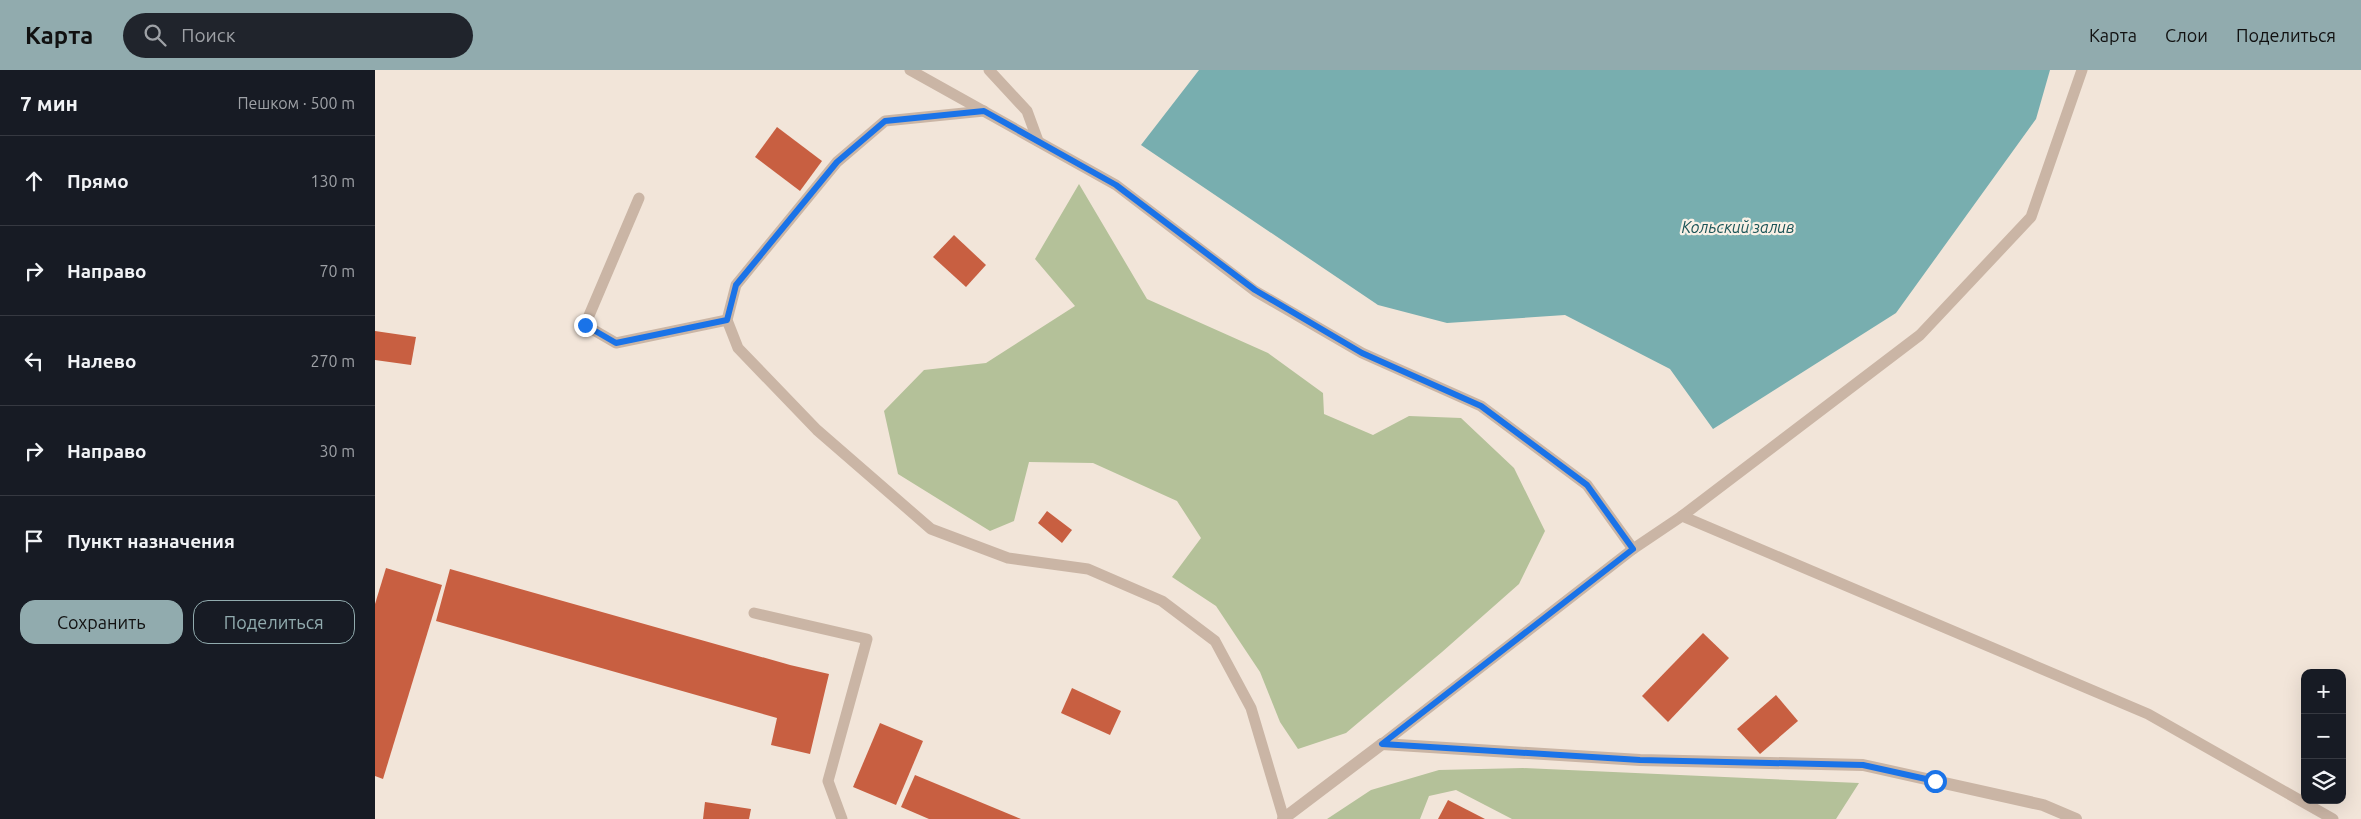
<!DOCTYPE html>
<html lang="ru">
<head>
<meta charset="utf-8">
<style>
	body { margin:0; font-family:Ubuntu,sans-serif; background:#20242c; color:#f1f3f6 }
	.controls { position:absolute; right:15px; bottom:15px; display:grid; overflow:hidden; border-radius:10px; box-shadow:0 5px 20px #0002 }
	.controls button { width:45px; height:45px; display:grid; place-items:center; padding:0; border:0; border-bottom:1px solid #363941; background:#171b24; color:#f1f3f6; font:25px sans-serif }
	.stop { position:absolute; width:15px; height:15px; margin:-11px; border:4px solid #1a73e8; border-radius:50%; background:#fff }
	.stop.end { background:#1a73e8; border-color:#fff; box-shadow:0 1px 5px #0008 }
	.list { margin:0; padding:0; list-style:none }
	h2 { display:flex; justify-content:space-between; align-items:center; height:65px; margin:0; padding:0 20px; font-size:21px }
	h2 small { font-size:16px; font-weight:400; color:#9ea1a6 }
	.list li { display:grid; grid-template-columns:32px 1fr auto; gap:15px; align-items:center; box-sizing:border-box; height:90px; padding:0 20px; border-top:1px solid #363941 }
	.list b { display:block; font-size:19px; white-space:nowrap }
	.list em { font-size:16px; font-style:normal; color:#9ea1a6 }
	.actions { display:flex; gap:10px; padding:15px 20px }
	.actions a { flex:1; padding:11px 0; border:1px solid #91abae; border-radius:15px; text-align:center; font-size:18px; color:#91abae }
	.actions .main { background:#91abae; color:#111 }
	.icon { flex:none; width:28px; height:28px; fill:none; stroke:currentColor; stroke-width:2; stroke-linecap:round; stroke-linejoin:round }
	.map { position:relative; flex:none; width:1986px; height:749px; overflow:hidden }
	header { display:flex; align-items:center; gap:30px; box-sizing:border-box; height:70px; padding:0 25px; background:#91abae; color:#111 }
	header strong { font-size:24px }
	nav { display:flex; gap:28px; margin-inline-start:auto; font-size:18px }
	.search { width:350px; height:45px; background:#20242c; display:flex; align-items:center; gap:12px; box-sizing:border-box; padding:0 18px; border-radius:28px; color:#9ea1a6; font-size:19px }
	main { display:flex }
	aside { flex:1; background:#171b24 }
	.map>svg:first-child { display:block }
	.green { fill:#b4c199 }
	.water { fill:#78aeaf }
	.building { fill:#c85f41 }
	.lines { fill:none; stroke-linecap:round; stroke-linejoin:round }
	.service { stroke:#cab5a5; stroke-width:11 }
	.minor { stroke:#cab5a5; stroke-width:12 }
	.tertiary { stroke:#cab5a5; stroke-width:12 }
	.route { stroke:#1a73e8; stroke-width:6 }
	.labels { text-anchor:middle; dominant-baseline:central; stroke-width:4.5; stroke-linejoin:round; paint-order:stroke }
	.water-label { font-size:16px; font-style:italic; fill:#1b5457; stroke:#f9f0e5 }
</style>
</head>
<body>
<header>
<strong>Карта</strong>
<div class="search"><svg class="icon" aria-label="search" viewBox="0 0 24 24"><circle cx="10" cy="10" r="6"/><path d="M15 15l6 6"/></svg>Поиск</div>
<nav><a>Карта</a><a>Слои</a><a>Поделиться</a></nav>
</header>
<main>
<aside>
<h2>7 мин<small>Пешком · 500 m</small></h2>
<ul class="list">
<li><svg class="icon" aria-label="ahead" viewBox="0 0 24 24"><path d="M12 20V5M6 11l6-6 6 6"/></svg><div><b>Прямо</b></div><em>130 m</em></li>
<li><svg class="icon" aria-label="right" viewBox="0 0 24 24"><path d="M7 20v-9h11M14 6l5 5-5 5"/></svg><div><b>Направо</b></div><em>70 m</em></li>
<li><svg class="icon" aria-label="left" viewBox="0 0 24 24"><path d="M17 20v-9H6M10 6l-5 5 5 5"/></svg><div><b>Налево</b></div><em>270 m</em></li>
<li><svg class="icon" aria-label="right" viewBox="0 0 24 24"><path d="M7 20v-9h11M14 6l5 5-5 5"/></svg><div><b>Направо</b></div><em>30 m</em></li>
<li><svg class="icon" aria-label="arrive" viewBox="0 0 24 24"><path d="M6 21V4h12l-3 4 3 4H6"/></svg><div><b>Пункт назначения</b></div></li>
</ul>
<div class="actions"><a class="main">Сохранить</a><a>Поделиться</a></div>
</aside>
<div class="map">
<svg width="1986" height="749" viewBox="0 0 1986 749">
	<rect width="100%" height="100%" fill="#f2e5d9"/>
	<g class="green">
		<polygon points="704,114 772,229 893,283 948,323 949,344 998,365 1034,346 1086,348 1139,398 1170,461 1144,514 1067,582 971,663 923,679 905,652 885,602 841,536 797,507 826,468 802,431 718,393 654,392 639,451 615,461 523,404 509,341 549,300 611,293 700,236 660,189"/>
		<polygon points="1148,698 1484,713 1461,749 1137,749 1081,720 1054,726 1045,749 952,749 996,720 1064,700"/>
	</g>
	<polygon class="water" points="824,0 1675,0 1661,49 1521,243 1338,359 1295,299 1190,245 1072,253 1003,235 766,75"/>
	<g class="building">
		<polygon points="402,57 447,91 425,121 380,87"/>
		<polygon points="579,165 611,195 591,217 558,187"/>
		<polygon points="0,261 41,267 36,295 0,290"/>
		<polygon points="672,441 697,460 687,473 663,453"/>
		<polygon points="11,498 67,515 8,709 0,706 0,534"/>
		<polygon points="75,499 415,595 454,604 435,684 396,675 402,648 61,551"/>
		<polygon points="1328,563 1354,588 1293,652 1267,626"/>
		<polygon points="697,618 746,641 735,665 686,643"/>
		<polygon points="1401,625 1423,651 1385,684 1362,659"/>
		<polygon points="505,653 548,671 521,735 478,717"/>
		<polygon points="540,705 646,749 554,749 526,737"/>
		<polygon points="1073,730 1110,749 1063,749"/>
		<polygon points="330,732 376,739 374,749 328,749"/>
	</g>
	<g class="lines">
		<g class="service">
			<polyline points="535,0 741,115 880,221 987,283 1106,336 1212,415 1258,479"/>
			<polyline points="614,0 652,41 663,71"/>
			<polyline points="609,41 510,51 462,92 361,215 352,250 363,278 442,360 556,459 633,488 713,499 787,531 840,571 876,638 909,749"/>
			<polyline points="264,128 210,255 241,273 352,250"/>
			<polyline points="1307,446 1545,265 1656,147 1707,0"/>
			<polyline points="379,543 492,569 453,711 467,749"/>
			<polyline points="1007,674 1258,479 1307,446 1773,644 1958,749"/>
		</g>
		<polyline class="minor" points="1007,674 1265,690 1488,695 1668,735 1701,749"/>
		<polyline class="tertiary" points="908,749 1007,674"/>
	</g>
	<g class="lines">
		<polyline class="route" points="210,255 241,273 352,250 361,215 462,92 510,51 609,41 741,115 880,220 987,283 1106,336 1212,415 1258,479 1007,674 1265,690 1488,695 1560,711"/>
	</g>
	<g class="labels">
		<g class="water-label">
			<text x="1363" y="157">Кольский залив</text>
		</g>
	</g>
</svg>
<div class="controls">
<button>+</button>
<button>−</button>
<button><svg class="icon" aria-label="layers" viewBox="0 0 24 24"><path d="M12 4l9 5-9 5-9-5zM3 14l9 5 9-5"/></svg></button>
</div>
<div class="stop" style="left:1560px;top:711px"></div>
<div class="stop end" style="left:210px;top:255px"></div>
</div>
</main>
</body>
</html>
